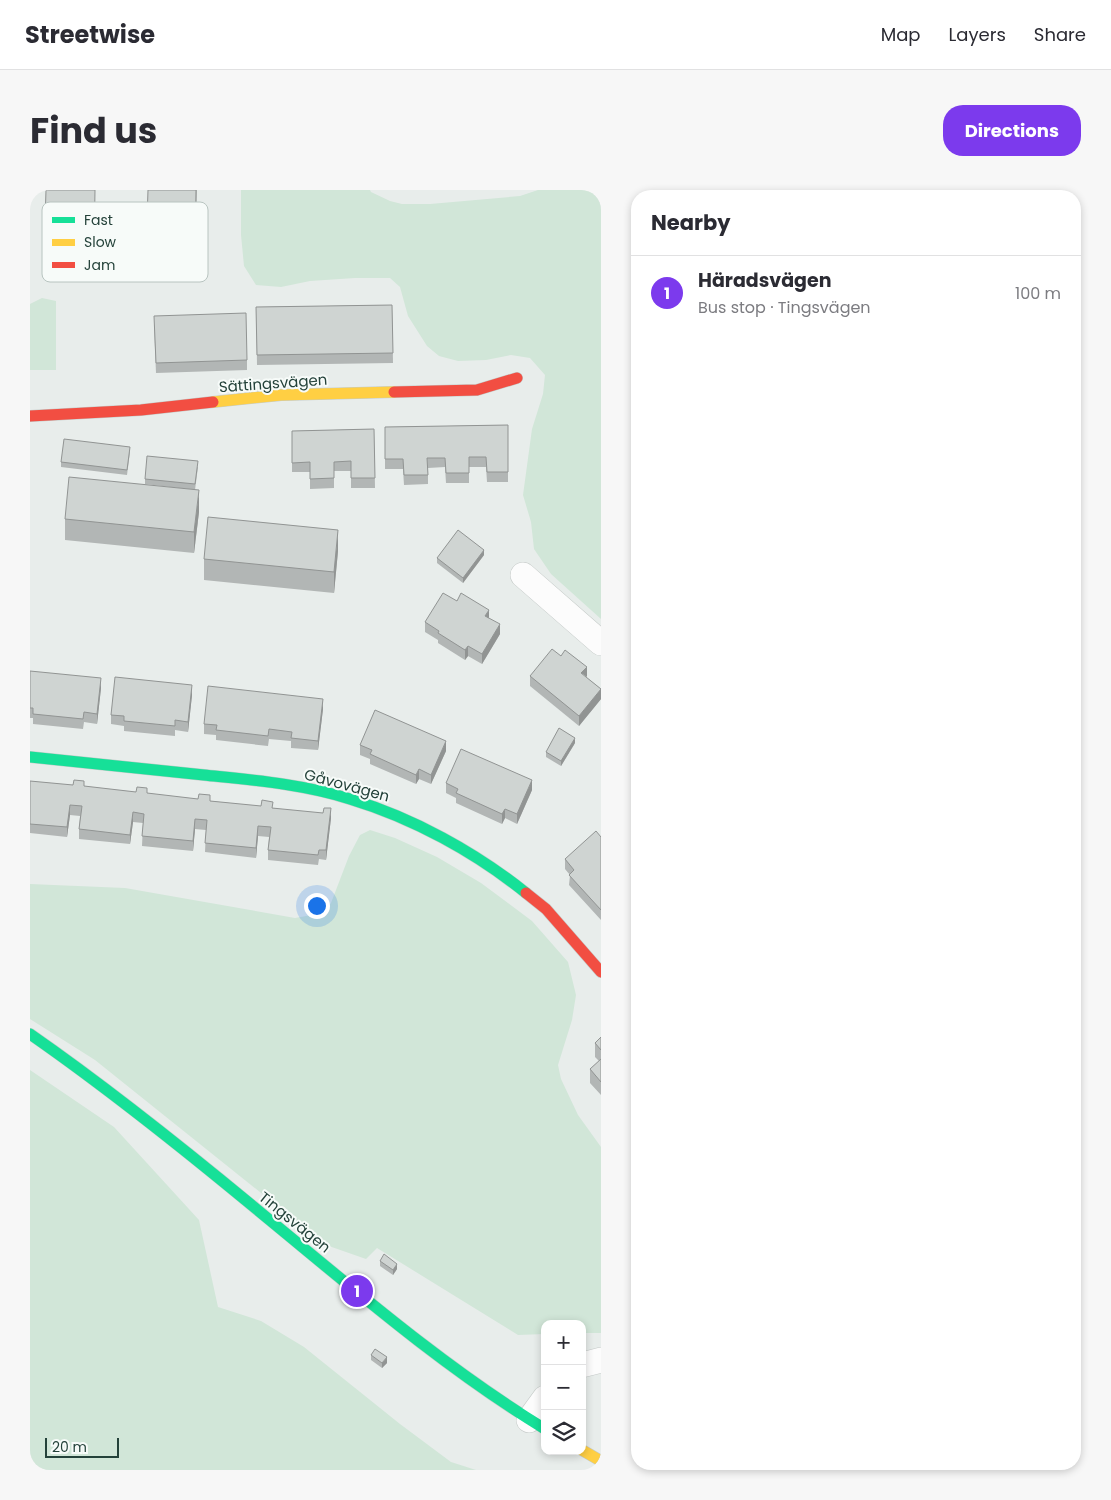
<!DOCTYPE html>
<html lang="en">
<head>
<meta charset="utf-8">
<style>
	body { margin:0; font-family:Poppins,sans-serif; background:#f7f7f7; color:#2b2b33 }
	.controls { position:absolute; right:15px; bottom:15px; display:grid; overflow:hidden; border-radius:10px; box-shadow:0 2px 8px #0003 }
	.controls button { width:45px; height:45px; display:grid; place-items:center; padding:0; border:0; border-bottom:1px solid #e1e1e2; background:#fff; color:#2b2b33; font:25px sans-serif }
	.scale { position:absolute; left:15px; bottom:12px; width:74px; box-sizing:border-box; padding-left:5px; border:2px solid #24423a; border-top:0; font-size:14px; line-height:18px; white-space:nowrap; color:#24423a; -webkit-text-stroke:4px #f7fbf9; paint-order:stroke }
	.you { position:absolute; left:286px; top:715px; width:18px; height:18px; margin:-12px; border:4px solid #fff; border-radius:50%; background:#1a73e8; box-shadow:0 0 0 8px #1a73e833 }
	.badge { display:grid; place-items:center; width:32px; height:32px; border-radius:50%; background:#7c3aed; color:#fff; font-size:16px; font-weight:700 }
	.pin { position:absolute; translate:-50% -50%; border:2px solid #fff; box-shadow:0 1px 5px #0006 }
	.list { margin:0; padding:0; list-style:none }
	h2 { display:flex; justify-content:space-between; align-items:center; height:65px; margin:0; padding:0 20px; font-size:21px }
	h2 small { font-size:16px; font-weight:400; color:#7c7c81 }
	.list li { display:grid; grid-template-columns:32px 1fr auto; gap:15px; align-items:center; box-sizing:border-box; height:75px; padding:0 20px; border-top:1px solid #e1e1e2 }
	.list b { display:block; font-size:19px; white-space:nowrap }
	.list p { margin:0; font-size:16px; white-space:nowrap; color:#7c7c81 }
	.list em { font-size:16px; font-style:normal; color:#7c7c81 }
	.icon { flex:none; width:28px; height:28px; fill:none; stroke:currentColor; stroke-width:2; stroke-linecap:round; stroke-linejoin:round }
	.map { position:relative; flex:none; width:571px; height:1280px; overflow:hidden; border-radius:20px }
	header { display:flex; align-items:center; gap:30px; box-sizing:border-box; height:70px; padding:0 25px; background:#fff; border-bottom:1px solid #e1e1e2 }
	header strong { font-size:24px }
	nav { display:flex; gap:28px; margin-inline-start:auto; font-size:18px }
	.intro { display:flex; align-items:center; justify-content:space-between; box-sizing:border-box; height:120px; padding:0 30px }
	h1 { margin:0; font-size:35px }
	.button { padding:12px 22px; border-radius:20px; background:#7c3aed; color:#fff; font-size:18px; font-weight:700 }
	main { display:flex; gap:30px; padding:0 30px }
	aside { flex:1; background:#fff; border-radius:20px; box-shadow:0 2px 8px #0003 }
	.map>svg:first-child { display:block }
	.green { fill:#d1e6d8 }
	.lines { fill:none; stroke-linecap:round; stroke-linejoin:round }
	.street-casing { stroke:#c5cac8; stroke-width:26 }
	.fast-casing { stroke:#c3cbc8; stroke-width:12 }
	.slow-casing { stroke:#c3cbc8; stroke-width:12 }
	.jam-casing { stroke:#c3cbc8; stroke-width:12 }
	.street { stroke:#fcfcfc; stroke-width:25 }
	.fast { stroke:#16e098; stroke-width:11 }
	.slow { stroke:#ffcf43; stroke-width:11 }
	.jam { stroke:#f24e42; stroke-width:11 }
	.wall { fill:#b2b6b5 }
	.shaded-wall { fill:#919493 }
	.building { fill:#cfd4d2; stroke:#919493 }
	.labels { text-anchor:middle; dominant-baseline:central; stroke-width:4; stroke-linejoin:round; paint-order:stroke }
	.street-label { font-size:15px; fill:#24423a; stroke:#f7fbf9 }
	.key { fill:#f7fbf9; stroke:#b8c4c0; stroke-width:1 }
	.key-label { font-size:14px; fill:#24423a }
</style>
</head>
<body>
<header>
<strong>Streetwise</strong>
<nav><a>Map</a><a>Layers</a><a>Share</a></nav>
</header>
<div class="intro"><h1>Find us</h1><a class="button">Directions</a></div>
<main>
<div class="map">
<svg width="571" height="1280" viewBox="0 0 571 1280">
	<rect width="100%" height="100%" fill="#e8edeb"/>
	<g class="green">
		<polygon points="211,0 340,0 341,2 360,11 372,14 400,14 490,6 508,0 571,0 571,429 521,384 504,359 501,332 493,305 502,239 513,204 515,185 500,168 481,165 456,170 428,171 409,166 397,156 378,126 370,97 360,88 325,88 280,91 251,97 226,95 214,76 211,45"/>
		<polygon points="12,108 26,111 26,180 0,180 0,114"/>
		<polygon points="340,640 365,648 407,667 451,693 502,731 538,772 546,805 542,830 528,875 531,889 548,925 571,957 571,1143 552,1143 552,1134 515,1134 515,1144 488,1145 347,1058 336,1069 296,1055 65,870 0,829 0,694 95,698 265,728 293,723 301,713 319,666 330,645"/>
		<polygon points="0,880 84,937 169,1030 188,1117 231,1131 274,1157 370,1234 421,1272 446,1280 0,1280"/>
	</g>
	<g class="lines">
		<g class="street-casing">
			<g id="street">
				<polyline points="493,385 571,453"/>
				<polyline points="552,1175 571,1170"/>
				<polyline points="499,1230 515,1208"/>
			</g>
		</g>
		<g class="fast-casing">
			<g id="fast">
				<path d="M0,567C58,573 116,579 174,585C222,590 273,594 320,609C383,628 445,662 496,703"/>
				<path d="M0,844C82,901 159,963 236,1027C326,1101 415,1178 515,1239"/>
			</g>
		</g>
		<g class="slow-casing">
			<g id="slow">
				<polyline points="183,212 251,205 364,202"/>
				<polyline points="552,1260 571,1271"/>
			</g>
		</g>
		<g class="jam-casing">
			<g id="jam">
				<polyline points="364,202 447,200 487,188"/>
				<polyline points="0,226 111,220 183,212"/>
				<polyline points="496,703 516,719 571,782"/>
			</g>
		</g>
		<use href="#street" class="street"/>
		<use href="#fast" class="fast"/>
		<use href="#slow" class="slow"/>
		<use href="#jam" class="jam"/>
	</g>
	<g class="wall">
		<polygon points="16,0 65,0 64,75 14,74"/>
		<polygon points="118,0 167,0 165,72 116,71"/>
		<polygon points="362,115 363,173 227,175 226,117"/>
		<polygon points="124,135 217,170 217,180 126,183"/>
		<polygon points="478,235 478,292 457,292 456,277 439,277 439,293 416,293 415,277 398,278 398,294 374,295 373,279 355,279 355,237"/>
		<polygon points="344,239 345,298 321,298 321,281 304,281 304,298 280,299 280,282 262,282 262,241"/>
		<polygon points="100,262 97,285 31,277 31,272"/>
		<polygon points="168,277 165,300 115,294 115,289"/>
		<polygon points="169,322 164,363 35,350 35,329"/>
		<polygon points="308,361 304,403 174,390 174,369"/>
		<polygon points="454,365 433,393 407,373 407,368"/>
		<polygon points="427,411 459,428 470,444 452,474 438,466 435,470 408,453 408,450 395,442 395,432"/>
		<polygon points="0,481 71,498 67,534 54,532 53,539 3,534 3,528 0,528"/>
		<polygon points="500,486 556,487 571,499 571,509 549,536 500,496"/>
		<polygon points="162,505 158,542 145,540 145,546 94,541 94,536 81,534 81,525"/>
		<polygon points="293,519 288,560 261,558 261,551 239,549 238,556 186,550 186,545 174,544 174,534"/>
		<polygon points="545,553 531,576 516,567 516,562"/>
		<polygon points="330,555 416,561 401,594 389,589 386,594 340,574 340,569 330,565"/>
		<polygon points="0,591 243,618 301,628 296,670 289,669 288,675 238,670 238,660 239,647 228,646 226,668 175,662 176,640 165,639 163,661 112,656 113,633 103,632 100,654 49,649 49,639 50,626 40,625 37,647 0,643"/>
		<polygon points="416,593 502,600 487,634 475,628 472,634 426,613 426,608 416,603"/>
		<polygon points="571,647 571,730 539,695 540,685 535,679 535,669"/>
		<polygon points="571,847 571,905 560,893 560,879 569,871 565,867 565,853"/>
		<polygon points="350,1071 367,1079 363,1085 350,1076"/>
		<polygon points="341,1165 357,1173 352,1178 341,1170"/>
	</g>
	<g class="shaded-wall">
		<polygon points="169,300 169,322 164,363 164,342"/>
		<polygon points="308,340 308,361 304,403 304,382"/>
		<polygon points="454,360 454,365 433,393 433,388"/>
		<polygon points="459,420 459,430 455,426"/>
		<polygon points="470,434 470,444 452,474 452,464"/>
		<polygon points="438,456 438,466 435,470 435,460"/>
		<polygon points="557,477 557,487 551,483"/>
		<polygon points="71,488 71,498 67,534 67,524"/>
		<polygon points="162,495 162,505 158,542 158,532"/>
		<polygon points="571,499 571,509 549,536 549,526"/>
		<polygon points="293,509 293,519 288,560 288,551"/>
		<polygon points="545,548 545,553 531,576 531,571"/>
		<polygon points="416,551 416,561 401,594 401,585"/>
		<polygon points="389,579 389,589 386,594 386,585"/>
		<polygon points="502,590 502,600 487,634 487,624"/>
		<polygon points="40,615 40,625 37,647 37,637"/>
		<polygon points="301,618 301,628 296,670 296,660"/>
		<polygon points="475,619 475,628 472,634 472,624"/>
		<polygon points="103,622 103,632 100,654 100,645"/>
		<polygon points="165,629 165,639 163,661 163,651"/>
		<polygon points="228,636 228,646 226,668 226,658"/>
		<polygon points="367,1074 367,1079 363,1085 363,1080"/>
		<polygon points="357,1167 357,1173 352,1178 352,1173"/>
	</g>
	<g class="building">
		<polygon points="16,0 65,0 64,66 14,64"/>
		<polygon points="118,0 166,0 165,62 116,61"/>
		<polygon points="362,115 363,163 227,165 226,117"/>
		<polygon points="216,123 217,170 126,173 124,126"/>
		<polygon points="478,235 478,282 457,282 456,267 439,267 439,283 416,283 415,268 397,268 398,285 374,285 373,269 355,269 355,237"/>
		<polygon points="344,239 345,288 321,288 321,271 304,272 304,288 280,289 280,272 262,273 262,241"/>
		<polygon points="34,249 100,257 97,280 31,272"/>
		<polygon points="117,266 168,271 165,294 115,289"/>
		<polygon points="39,287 169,300 164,342 35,329"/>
		<polygon points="178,327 308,340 304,382 174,369"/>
		<polygon points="428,340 454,360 433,388 407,368"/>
		<polygon points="413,403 427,411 431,403 459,420 455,426 470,434 452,464 438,456 435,460 408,443 409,441 395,432"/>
		<polygon points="522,459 531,466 535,460 557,477 551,483 571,499 549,526 500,486"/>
		<polygon points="0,481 71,488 67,524 54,522 53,529 3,524 3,518 0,518"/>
		<polygon points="85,487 162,495 158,532 145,530 145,536 94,531 94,526 81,525"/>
		<polygon points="178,496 293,509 288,551 261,548 262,542 239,539 238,546 186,540 187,535 174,534"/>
		<polygon points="345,520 416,551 401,585 389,579 386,585 340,564 342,560 330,555"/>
		<polygon points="529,538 545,548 531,571 516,562"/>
		<polygon points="431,559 502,590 487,624 475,619 472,624 426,603 428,599 416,593"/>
		<polygon points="44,590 54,591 54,596 106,602 107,597 117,598 117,603 168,609 169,604 180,605 180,611 231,616 232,610 243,612 242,618 293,623 294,618 301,618 296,660 289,660 288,665 238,660 241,637 228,636 226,658 175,653 177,630 165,629 163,651 112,646 114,624 103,622 100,645 49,639 52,616 40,615 37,637 0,634 0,591 43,595"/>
		<polygon points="566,641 571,647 571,720 539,685 544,680 535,669"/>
		<polygon points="571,847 571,860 565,853"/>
		<polygon points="571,869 571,892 560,879"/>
		<polygon points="354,1064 367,1074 363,1080 350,1071"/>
		<polygon points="345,1159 357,1167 352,1173 341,1165"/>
	</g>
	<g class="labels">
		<g class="street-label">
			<text transform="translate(243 193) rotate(-4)">Sättingsvägen</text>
			<text transform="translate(317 595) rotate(15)">Gåvovägen</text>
			<text transform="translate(265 1032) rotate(39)">Tingsvägen</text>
		</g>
	</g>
	<rect x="12" y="12" width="166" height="80" rx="8" class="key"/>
	<rect x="22" y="27" width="23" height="6" fill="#16e098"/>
	<rect x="22" y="49" width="23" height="7" fill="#ffcf43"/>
	<rect x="22" y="72" width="23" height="6" fill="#f24e42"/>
	<g class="key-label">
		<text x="54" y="35">Fast</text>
		<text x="54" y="57">Slow</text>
		<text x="54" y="80">Jam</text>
	</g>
</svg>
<div class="controls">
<button>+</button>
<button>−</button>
<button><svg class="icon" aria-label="layers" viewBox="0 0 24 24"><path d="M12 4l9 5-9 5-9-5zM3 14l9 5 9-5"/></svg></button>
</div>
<div class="scale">20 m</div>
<div class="you"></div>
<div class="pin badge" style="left:327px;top:1101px">1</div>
</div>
<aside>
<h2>Nearby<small></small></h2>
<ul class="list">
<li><span class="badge">1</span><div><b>Häradsvägen</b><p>Bus stop · Tingsvägen</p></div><em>100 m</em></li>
</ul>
</aside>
</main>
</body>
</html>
